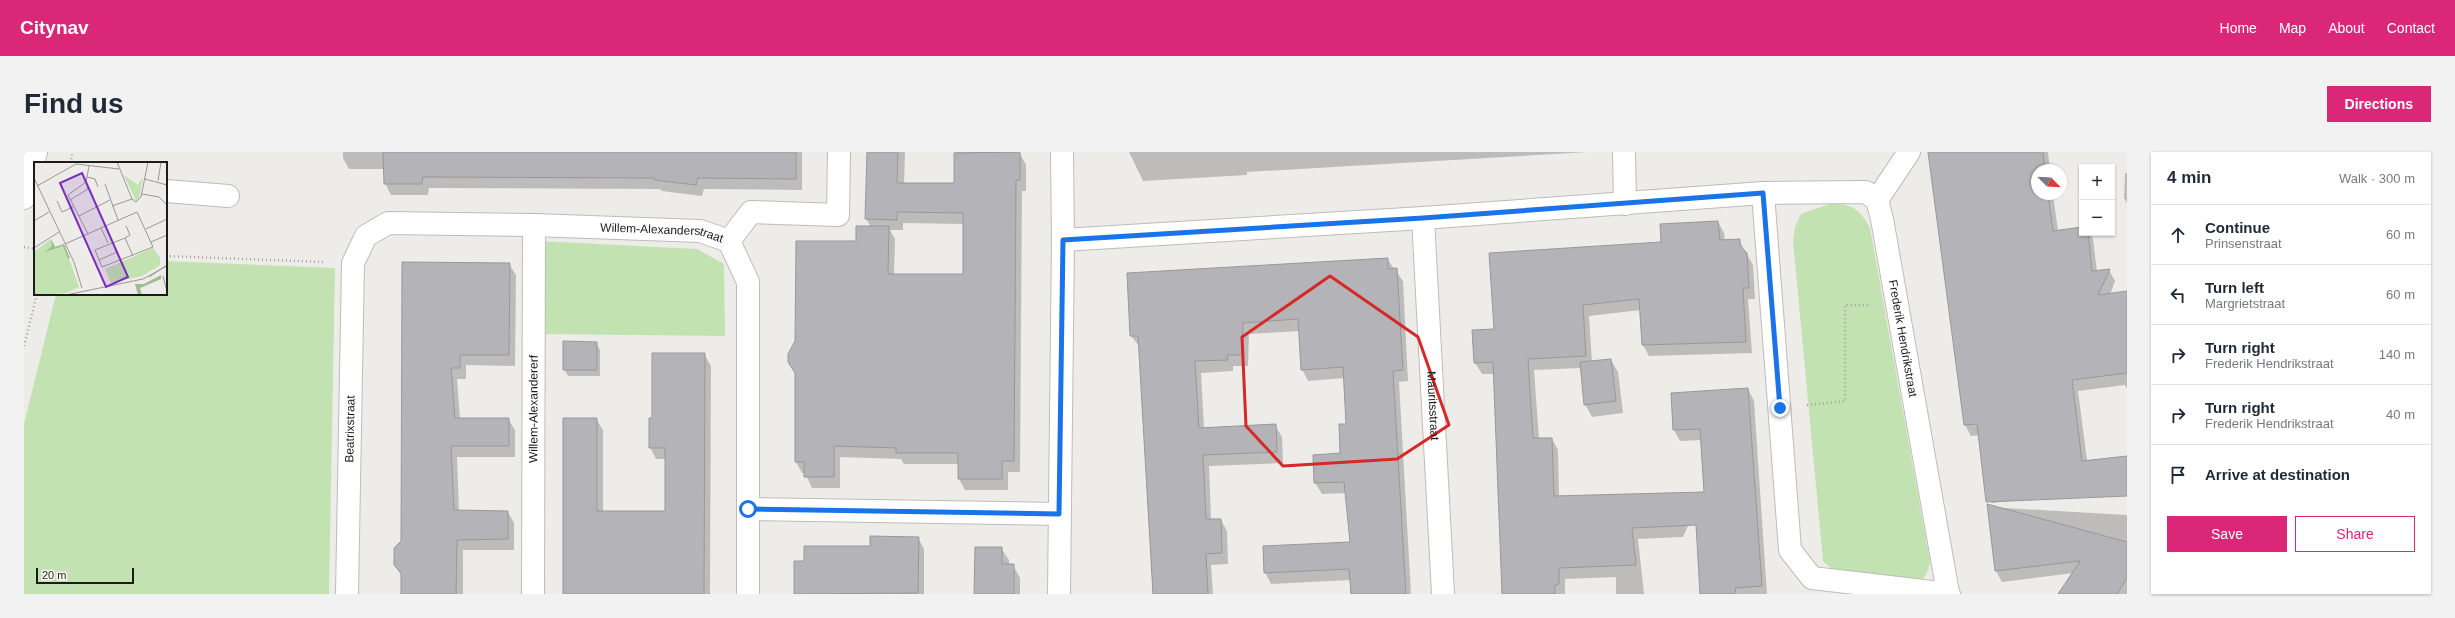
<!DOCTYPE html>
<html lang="en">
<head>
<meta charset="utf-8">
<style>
	body { margin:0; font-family:Helvetica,sans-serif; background:#f2f2f3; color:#1f2937 }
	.controls { position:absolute; right:12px; top:12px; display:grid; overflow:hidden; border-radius:0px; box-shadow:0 1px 3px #0004 }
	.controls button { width:36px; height:36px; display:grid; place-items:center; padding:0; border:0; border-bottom:1px solid #e0e1e3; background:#fff; color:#1f2937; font:20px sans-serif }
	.compass { position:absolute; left:2007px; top:12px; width:36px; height:36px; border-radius:50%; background:#fff; box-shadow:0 1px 3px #0004; rotate:114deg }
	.scale { position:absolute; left:12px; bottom:10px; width:98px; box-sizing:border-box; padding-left:4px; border:2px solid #1c1b1a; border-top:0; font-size:11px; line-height:14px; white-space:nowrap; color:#1c1b1a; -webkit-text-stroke:3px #fcf9f6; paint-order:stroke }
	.stop { position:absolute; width:12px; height:12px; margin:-9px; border:3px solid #1a73e8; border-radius:50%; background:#fff }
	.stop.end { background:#1a73e8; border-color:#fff; box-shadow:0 1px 4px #0008 }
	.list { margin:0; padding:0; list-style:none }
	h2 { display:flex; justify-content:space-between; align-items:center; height:52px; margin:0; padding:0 16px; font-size:17px }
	h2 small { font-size:13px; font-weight:400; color:#747a83 }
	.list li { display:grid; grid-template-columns:26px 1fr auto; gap:12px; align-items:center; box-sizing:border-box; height:60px; padding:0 16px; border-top:1px solid #e0e1e3 }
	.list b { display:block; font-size:15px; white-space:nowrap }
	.list p { margin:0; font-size:13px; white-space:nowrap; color:#747a83 }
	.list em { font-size:13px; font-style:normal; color:#747a83 }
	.actions { display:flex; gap:8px; padding:12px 16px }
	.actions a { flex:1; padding:9px 0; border:1px solid #db2777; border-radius:0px; text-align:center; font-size:14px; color:#db2777 }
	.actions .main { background:#db2777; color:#fff }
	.icon { flex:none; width:22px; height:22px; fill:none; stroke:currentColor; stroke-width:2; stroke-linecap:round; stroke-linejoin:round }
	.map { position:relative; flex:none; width:2103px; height:442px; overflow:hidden; border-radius:0px }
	header { display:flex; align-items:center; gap:24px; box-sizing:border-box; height:56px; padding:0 20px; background:#db2777; color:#fff }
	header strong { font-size:19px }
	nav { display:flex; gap:22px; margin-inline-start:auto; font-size:14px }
	.intro { display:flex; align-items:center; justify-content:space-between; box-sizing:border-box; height:96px; padding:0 24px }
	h1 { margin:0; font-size:28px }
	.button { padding:10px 18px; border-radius:0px; background:#db2777; color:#fff; font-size:14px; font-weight:700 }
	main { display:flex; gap:24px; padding:0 24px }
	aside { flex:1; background:#fff; border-radius:0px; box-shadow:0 1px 3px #0004 }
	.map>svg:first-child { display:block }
	.green { fill:#c2e2b1 }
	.shadow { fill:#0003; fill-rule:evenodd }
	.building { fill:#b4b4b8; stroke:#97989b }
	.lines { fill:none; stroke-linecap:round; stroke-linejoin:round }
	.minor-casing { stroke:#bebcb8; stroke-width:24 }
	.path { stroke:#a6a4a2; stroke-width:2.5; stroke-dasharray:1 3; stroke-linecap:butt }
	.minor { stroke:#fff; stroke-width:22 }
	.route { stroke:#1a73e8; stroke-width:5 }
	.marked { fill:none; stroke:#d62828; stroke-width:3; stroke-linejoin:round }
	.labels { text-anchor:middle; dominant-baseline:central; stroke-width:3; stroke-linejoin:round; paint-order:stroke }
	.street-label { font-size:12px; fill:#1c1b1a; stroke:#fcf9f6 }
	.inset-road { fill:none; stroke:#9a9896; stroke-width:1 }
	.view { fill:#7b2cbf; fill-opacity:0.15; stroke:#7b2cbf; stroke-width:2 }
	.inset-edge { fill:none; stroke:#1c1b1a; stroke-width:2 }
</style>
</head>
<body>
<header>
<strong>Citynav</strong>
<nav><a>Home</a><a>Map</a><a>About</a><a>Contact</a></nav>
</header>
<div class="intro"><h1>Find us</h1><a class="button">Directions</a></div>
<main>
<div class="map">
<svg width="2103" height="442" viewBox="0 0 2103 442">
	<rect width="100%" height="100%" fill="#eeece9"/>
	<g class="green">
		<path d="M1809,51C1831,54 1835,57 1846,76L1906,410L1904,419L1899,427L1809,418L1799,409L1769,89L1771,75L1777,62Z"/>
		<polygon points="515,89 673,97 700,112 701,184 514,182"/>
		<polygon points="142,109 311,116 305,442 0,442 0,272 32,142 142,142"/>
	</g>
	<g class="shadow">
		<polygon points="319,0 778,0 778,38 680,37 678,44 638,39 636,37 405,36 404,43 367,43 361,31 360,17 325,17 319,6"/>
		<path d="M844,0H881L880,32H931V0H995L1002,13V39H998L996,320H984V338H941L935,327V312H880L877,307L816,305V336H788L781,321H778L772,310L833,90L847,75L842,67ZM879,71L940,72V123H870L871,87L866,78H879Z"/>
		<polygon points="1105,0 1564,0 1223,20 1223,23 1119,29"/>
		<polygon points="1923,0 2024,0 2026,18 2013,18 2013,42 2029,42 2034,79 2058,76 2058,81 2066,81 2069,87 2073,120 2085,118 2091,129 2086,143 2103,140 2103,237 2101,233 2054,239 2067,339 1968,351 1962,340 1956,283 1947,284 1941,273"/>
		<polygon points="2101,21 2103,21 2103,51 2100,46"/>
		<polygon points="1694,70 1700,81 1701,89 1715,88 1729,113 1731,147 1724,147 1728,201 1625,204 1619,193 1617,158 1565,164 1568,210 1587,208 1594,220 1599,261 1568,265 1561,252 1557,216 1510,218 1515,287 1528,287 1534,298 1535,345 1681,341 1678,288 1656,289 1650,278 1724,237 1730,249 1743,442 1677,442 1672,356 1659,385 1614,387 1620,442 1592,442 1592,425 1541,427 1541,442 1479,442 1470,222 1458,222 1451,211 1471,178 1638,91"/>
		<polygon points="1363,107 1379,129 1384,229 1375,230 1387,442 1328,442 1327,428 1247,432 1241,420 1327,391 1322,341 1298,342 1291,331 1290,304 1318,302 1323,272 1320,226 1284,229 1278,217 1276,179 1225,182 1224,214 1209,214 1209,219 1177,221 1180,276 1251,273 1258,285 1259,311 1185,314 1187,368 1197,368 1203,379 1204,412 1187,413 1189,442 1129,442 1116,195 1107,184"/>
		<polygon points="379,111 485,112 492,123 491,214 442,213 442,227 433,227 436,267 484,267 491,278 491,305 433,305 435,359 484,360 490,371 490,398 439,398 439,442 378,442 378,425 371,413 378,389"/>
		<polygon points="572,191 576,198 576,224 544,224 540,217"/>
		<polygon points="680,202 687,214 686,442 540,442 572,267 579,278 579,360 642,360 642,307 632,307 626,295 629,267"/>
		<polygon points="1964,355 2103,363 2103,442 2035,442 2049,421 1978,430 1972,419"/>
		<polygon points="894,386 900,397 900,442 771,442 771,410 781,410"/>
		<polygon points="977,396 985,408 985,413 989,413 996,426 996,442 951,442"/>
	</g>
	<g class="building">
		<polygon points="359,0 772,0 772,27 674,26 672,33 630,28 630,26 399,25 398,32 360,32"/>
		<polygon points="843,0 874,0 873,31 930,31 930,1 996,0 996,28 992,28 990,309 978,309 978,327 934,327 934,301 872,301 872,296 810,294 810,325 780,325 780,310 771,310 771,221 764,210 764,202 771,189 772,89 832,89 832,74 865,74 864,122 939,122 939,61 873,60 873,68 841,67"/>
		<polygon points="1904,0 2019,0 2021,18 2013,18 2013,42 2024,42 2029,79 2058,75 2058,81 2064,81 2068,119 2086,117 2074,143 2103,139 2103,221 2048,228 2058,309 2103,304 2103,344 1962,350 1953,272 1940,273"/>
		<polygon points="1694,69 1696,88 1716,87 1716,94 1723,101 1725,136 1719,136 1722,190 1618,193 1615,147 1559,153 1562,204 1504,207 1509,286 1528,286 1530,344 1680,340 1676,277 1649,278 1647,241 1724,236 1738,434 1711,436 1712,442 1676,442 1672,373 1608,376 1612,413 1535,416 1535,432 1531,433 1531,442 1478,442 1469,210 1450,211 1448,178 1470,177 1465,101 1637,90 1636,72"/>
		<polygon points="1364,106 1364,117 1373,116 1379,218 1369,219 1382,442 1327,442 1325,417 1240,421 1239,394 1326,390 1320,330 1290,331 1289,303 1316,301 1315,272 1322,272 1319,215 1277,218 1274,167 1219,171 1218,203 1203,203 1204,208 1171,209 1175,276 1252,272 1253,300 1179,303 1182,367 1197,367 1198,401 1182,402 1184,442 1129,442 1114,184 1106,184 1103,121"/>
		<polygon points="378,110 486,111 485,203 436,203 436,216 427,216 431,266 485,266 485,294 427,294 430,358 484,359 484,387 433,388 432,442 377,442 377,421 370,413 370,396 377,389"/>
		<polygon points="539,189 573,190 573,218 539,218"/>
		<polygon points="628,201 681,201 680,442 539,442 539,266 573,266 573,359 641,359 641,296 625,296 625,266 628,266"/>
		<polygon points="1587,207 1592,249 1560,253 1556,210"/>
		<polygon points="1963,352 2103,390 2103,426 2093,442 2034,442 2056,409 1971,419"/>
		<polygon points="846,384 895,385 894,441 770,442 770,409 780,409 780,394 846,394"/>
		<polygon points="951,395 978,395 978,412 990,412 990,442 950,442"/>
	</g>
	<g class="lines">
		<g class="minor-casing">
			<g id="minor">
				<polyline points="1600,0 1601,52"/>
				<polyline points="142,39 204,44"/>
				<polyline points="1739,41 1766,398 1788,426 1925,442"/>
				<polyline points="0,46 12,0"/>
				<polyline points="1853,48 1885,0"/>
				<path id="s1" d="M1399,66L1419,442"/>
				<path id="s2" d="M1039,88L1399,66L1739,41L1842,40L1853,48L1858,67L1924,441"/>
				<polyline points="705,89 727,60 814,63 815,0"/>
				<polyline points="724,357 1035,362"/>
				<path id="s3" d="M323,442L329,111L342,84L364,71L510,73L676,79L705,89L724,130V442"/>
				<path id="s4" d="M509,442L510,73"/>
				<polyline points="1035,442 1039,88 1038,0"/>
			</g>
		</g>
		<g class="path">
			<polyline points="46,11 49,0"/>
			<polyline points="0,95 11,97"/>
			<polyline points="142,104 300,110"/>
			<polyline points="0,194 13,142"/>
			<polyline points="1783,253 1821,249 1821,153 1844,153"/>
		</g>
		<use href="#minor" class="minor"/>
	</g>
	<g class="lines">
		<polyline class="route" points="724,357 1035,362 1039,88 1399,66 1739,41 1756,256"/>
	</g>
	<path class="marked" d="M1306,124L1394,185L1425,273L1373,307L1259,314L1222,274L1218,185Z"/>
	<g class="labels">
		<g class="street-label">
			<text stroke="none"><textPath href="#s3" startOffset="661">Willem-Alexanderstraat</textPath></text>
			<text stroke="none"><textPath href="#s2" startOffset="959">Frederik Hendrikstraat</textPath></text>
			<text stroke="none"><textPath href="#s1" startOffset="188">Mauritsstraat</textPath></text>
			<text stroke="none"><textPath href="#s4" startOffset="185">Willem-Alexandererf</textPath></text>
			<text stroke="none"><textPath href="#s3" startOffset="165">Beatrixstraat</textPath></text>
		</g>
	</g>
	<g transform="translate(10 10)">
		<rect width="133" height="133" fill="#eeece9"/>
		<path d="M90,13L104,23L109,15L105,37L102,39ZM17,77L21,85L30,82L45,125L33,131L0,133V90ZM119,86L126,96V103L108,114L77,121L71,107Z" fill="#c2e2b1"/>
		<path d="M17,77L21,85L30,82L36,96L34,97L29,84L11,90L18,84ZM127,113V117L106,126L108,133H104L101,122H110Z" fill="#9ebd8d"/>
		<path class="inset-road" d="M83,0L98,37L102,40L107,35L114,0M42,2L85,7M53,15L61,17L64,25M0,16L40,100L48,126M111,17L133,23M124,19L127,0M52,20L34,33L54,72M71,22L84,58M3,24L42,2M108,32L125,35L133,43M36,38L54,27L52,20L55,4M23,39L28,50L39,45M78,44L98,37M45,54L76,38M0,59L15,50M67,66L74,81M112,67L133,57M91,76L99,94M91,76L96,73L92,64M117,80L133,73M31,82L103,50L119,85L68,105L61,88L91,76M0,86L25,70M65,98L83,90M129,114L133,129M115,115L133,103M32,133L109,117L133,104"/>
		<path class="view" d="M48,11L94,115L72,125L26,21Z"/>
		<rect width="133" height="133" class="inset-edge"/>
	</g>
</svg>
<div class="controls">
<button>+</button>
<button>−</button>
</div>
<svg class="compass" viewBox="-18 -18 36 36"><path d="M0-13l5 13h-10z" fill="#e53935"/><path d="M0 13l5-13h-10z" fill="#747a83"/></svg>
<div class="scale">20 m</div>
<div class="stop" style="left:724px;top:357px"></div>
<div class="stop end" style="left:1756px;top:256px"></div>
</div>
<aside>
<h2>4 min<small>Walk · 300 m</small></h2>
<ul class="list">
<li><svg class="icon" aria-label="ahead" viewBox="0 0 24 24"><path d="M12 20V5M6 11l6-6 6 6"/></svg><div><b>Continue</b><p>Prinsenstraat</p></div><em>60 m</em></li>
<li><svg class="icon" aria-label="left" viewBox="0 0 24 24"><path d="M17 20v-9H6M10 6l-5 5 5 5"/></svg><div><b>Turn left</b><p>Margrietstraat</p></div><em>60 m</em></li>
<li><svg class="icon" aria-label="right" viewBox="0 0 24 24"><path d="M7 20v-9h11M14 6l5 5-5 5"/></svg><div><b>Turn right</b><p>Frederik Hendrikstraat</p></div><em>140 m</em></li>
<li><svg class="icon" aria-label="right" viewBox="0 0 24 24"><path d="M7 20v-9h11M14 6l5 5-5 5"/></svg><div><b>Turn right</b><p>Frederik Hendrikstraat</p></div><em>40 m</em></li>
<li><svg class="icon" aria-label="arrive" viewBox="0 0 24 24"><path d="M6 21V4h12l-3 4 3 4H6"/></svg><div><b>Arrive at destination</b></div></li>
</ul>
<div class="actions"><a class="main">Save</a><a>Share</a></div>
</aside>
</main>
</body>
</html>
